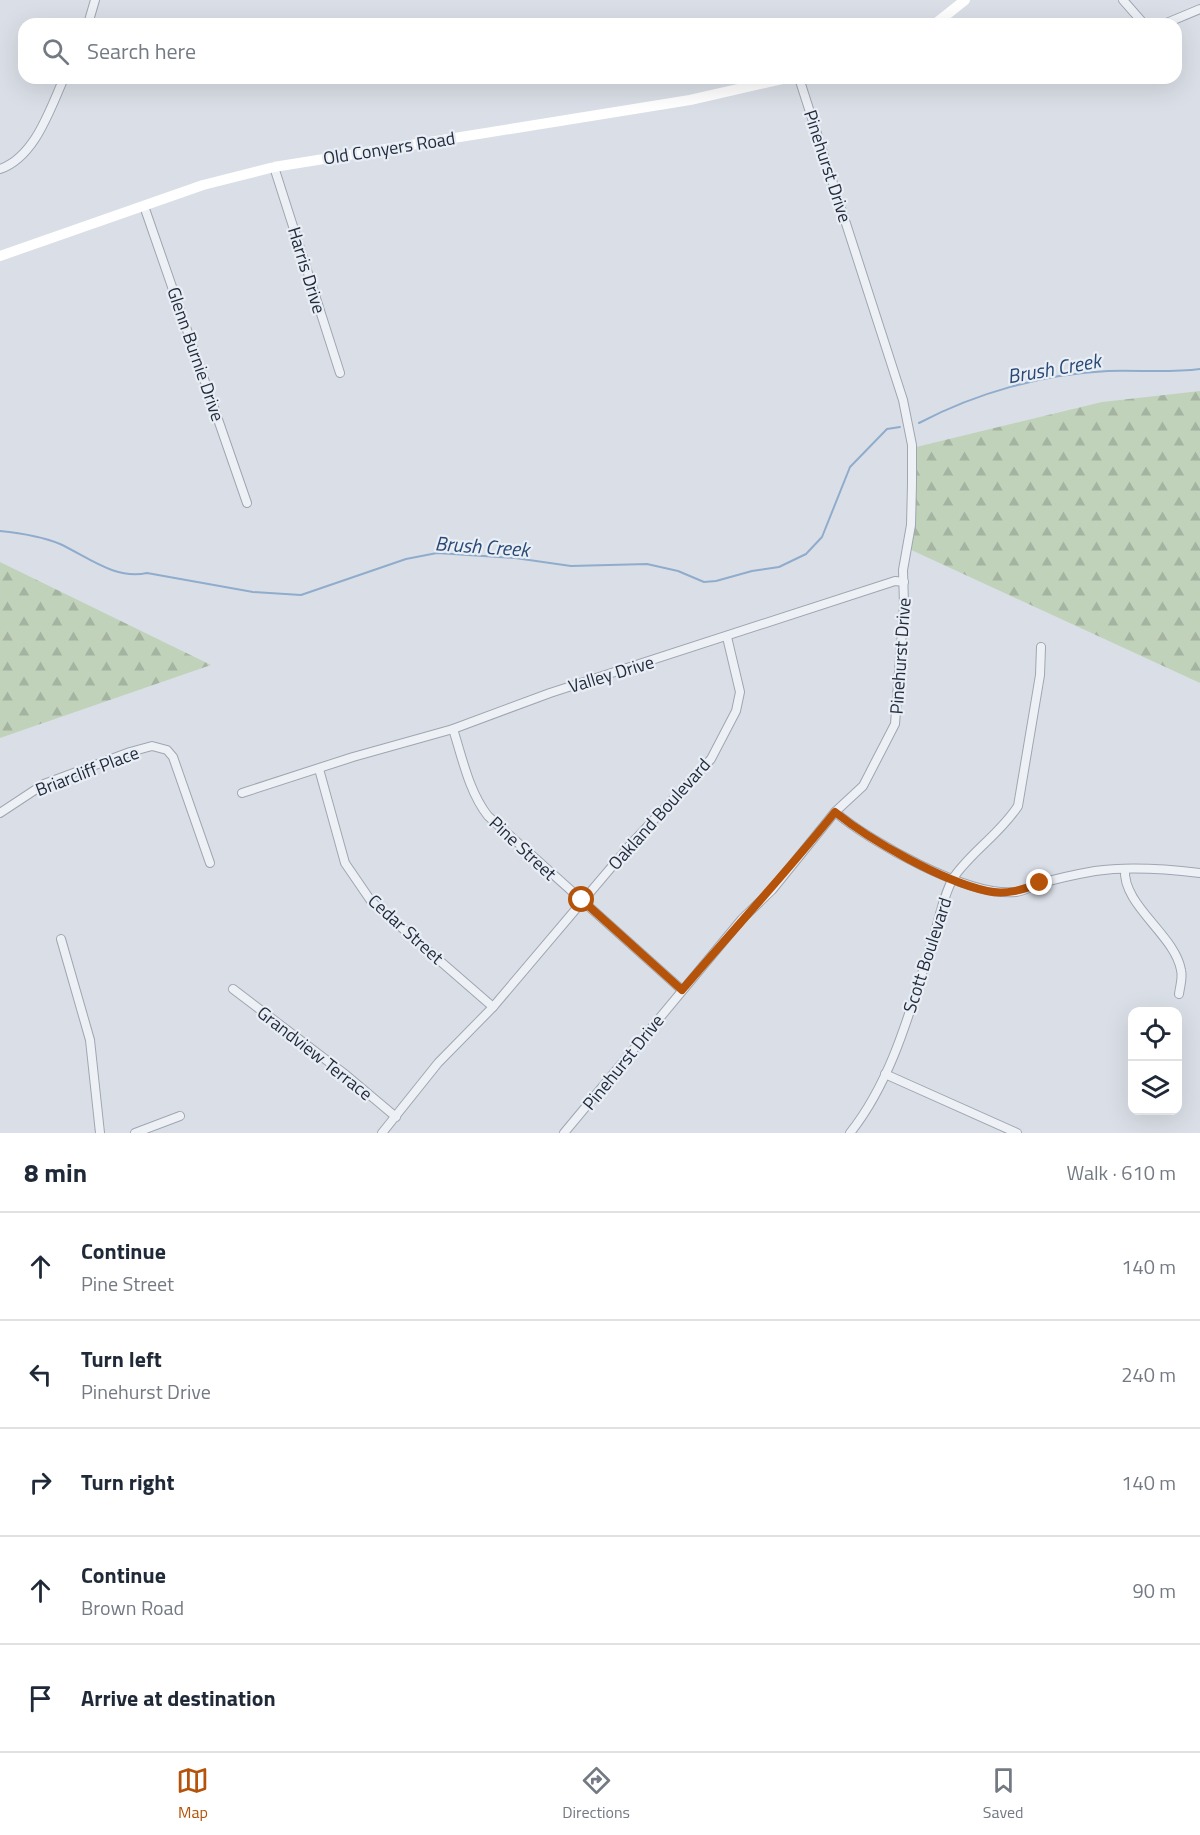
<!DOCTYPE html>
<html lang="en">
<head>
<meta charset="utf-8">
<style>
	body { margin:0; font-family:"Titillium Web",sans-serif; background:#f2f2f3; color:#1f2937 }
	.controls { position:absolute; right:18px; bottom:18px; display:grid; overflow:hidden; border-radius:12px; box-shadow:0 6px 24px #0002 }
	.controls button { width:54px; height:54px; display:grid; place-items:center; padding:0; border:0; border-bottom:2px solid #e0e1e3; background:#fff; color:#1f2937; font:30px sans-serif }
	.stop { position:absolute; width:18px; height:18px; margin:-14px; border:4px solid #b45309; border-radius:50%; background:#fff }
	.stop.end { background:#b45309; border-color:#fff; box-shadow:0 2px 6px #0008 }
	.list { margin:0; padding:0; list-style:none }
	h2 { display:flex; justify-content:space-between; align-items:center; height:78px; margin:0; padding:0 24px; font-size:26px }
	h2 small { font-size:20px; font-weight:400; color:#747a83 }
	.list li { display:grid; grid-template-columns:39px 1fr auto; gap:18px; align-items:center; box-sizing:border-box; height:108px; padding:0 24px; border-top:2px solid #e0e1e3 }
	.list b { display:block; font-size:22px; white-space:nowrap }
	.list p { margin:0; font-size:20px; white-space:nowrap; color:#747a83 }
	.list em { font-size:20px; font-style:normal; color:#747a83 }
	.icon { flex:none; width:33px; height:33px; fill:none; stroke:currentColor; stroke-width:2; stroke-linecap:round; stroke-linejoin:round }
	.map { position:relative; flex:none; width:1200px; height:1133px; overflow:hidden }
	.search { position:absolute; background:#fff; box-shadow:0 6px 24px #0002; left:18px; right:18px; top:18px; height:66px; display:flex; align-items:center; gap:15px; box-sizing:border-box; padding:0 21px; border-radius:18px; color:#747a83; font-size:22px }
	.sheet { height:618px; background:#fff }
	nav { display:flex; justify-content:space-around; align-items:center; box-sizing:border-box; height:84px; border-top:2px solid #e0e1e3; background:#fff; font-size:16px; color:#747a83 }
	nav a { display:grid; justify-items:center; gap:3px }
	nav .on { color:#b45309 }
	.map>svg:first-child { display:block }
	.forest { fill:url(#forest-firs) }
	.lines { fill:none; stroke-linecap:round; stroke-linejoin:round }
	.stream { stroke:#90accc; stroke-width:2 }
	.street-casing { stroke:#9fa6b1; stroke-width:10 }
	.street { stroke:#edf0f5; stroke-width:8 }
	.secondary { stroke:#fff; stroke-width:10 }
	.route { stroke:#b45309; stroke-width:8 }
	.labels { text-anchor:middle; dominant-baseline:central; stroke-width:4.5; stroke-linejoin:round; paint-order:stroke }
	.street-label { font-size:18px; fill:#232c3e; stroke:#e9eef5 }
	.water-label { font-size:20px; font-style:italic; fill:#294a76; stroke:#e9eef5 }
</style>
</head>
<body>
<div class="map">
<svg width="1200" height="1133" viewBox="0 0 1200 1133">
	<defs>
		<pattern id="forest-firs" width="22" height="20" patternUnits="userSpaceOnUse" patternTransform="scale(1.5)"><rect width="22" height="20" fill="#c0d2ba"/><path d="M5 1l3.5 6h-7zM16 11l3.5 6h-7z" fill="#a5b4a1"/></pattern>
	</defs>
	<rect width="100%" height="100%" fill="#dadfe7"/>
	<g class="forest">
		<polygon points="1200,391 1200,683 907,548 912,448 1102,402"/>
		<polygon points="0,562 211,665 0,738"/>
	</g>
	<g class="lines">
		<g class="stream">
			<path d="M919,423C976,393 1043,374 1108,371C1138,370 1170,373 1200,369"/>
			<path d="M0,531C20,533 41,536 60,544C88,557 115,580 147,573L253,592L301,595L406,559L437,553L515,558L571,566L647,564L678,571L704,582L716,581L752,571L779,567L806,554L822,537L850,467L887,429L900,427"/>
		</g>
		<g class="street-casing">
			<g id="street">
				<polyline points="1123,0 1144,24"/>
				<polyline points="88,24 95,0"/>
				<polyline points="1164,24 1200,9"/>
				<polyline points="274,167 340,373"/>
				<path d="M0,169C35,157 50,109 64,78"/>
				<polyline points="144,206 247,503"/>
				<path d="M453,729C462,757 469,792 488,816L682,990"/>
				<polyline points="319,769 345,863 371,901 493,1007"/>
				<polyline points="242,793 353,757 453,729 550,693 895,581 904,582"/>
				<path d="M835,812C872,843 968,897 1016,892C1025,891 1033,885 1042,883C1059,878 1078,874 1095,871C1129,866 1167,869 1200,873"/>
				<polyline points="0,813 44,784 130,752 152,746 167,750 173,757 210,863"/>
				<path d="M1125,869C1122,905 1175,935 1181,970C1183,978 1180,986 1179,994"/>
				<polyline points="61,939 90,1040 100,1133"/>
				<polyline points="233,989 346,1075 396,1117"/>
				<polyline points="885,1074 1017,1133"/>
				<polyline points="135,1133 180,1116"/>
				<polyline points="382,1133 438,1063 493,1007 631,844 711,759 736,711 740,692 727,637"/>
				<polyline points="564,1133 742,919 772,890 835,812 863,786 895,724 904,605 903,570 911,525 912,484 912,445 903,400 799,78"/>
				<path d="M850,1133C893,1079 911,1007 932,942C938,924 944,892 954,877C972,851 1000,834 1018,806L1040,675L1041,647"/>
			</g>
		</g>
		<use href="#street" class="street"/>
		<g class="secondary">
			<polyline points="935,24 965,0"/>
			<polyline points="0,256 203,185 274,167 690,100 787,78"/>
		</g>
	</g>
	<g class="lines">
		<path class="route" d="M582,900L682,990C733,930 786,873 835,812C871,841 942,881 987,891C1006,895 1023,890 1040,883"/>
	</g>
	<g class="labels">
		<g class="street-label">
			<text transform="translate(389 148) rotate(-9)">Old Conyers Road</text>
			<text transform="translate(828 166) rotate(72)">Pinehurst Drive</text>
			<text transform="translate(307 270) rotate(73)">Harris Drive</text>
			<text transform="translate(196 354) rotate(71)">Glenn Burnie Drive</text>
			<text transform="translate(900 656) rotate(-86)">Pinehurst Drive</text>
			<text transform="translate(611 674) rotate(-17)">Valley Drive</text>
			<text transform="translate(87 771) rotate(-21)">Briarcliff Place</text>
			<text transform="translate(659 814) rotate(-48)">Oakland Boulevard</text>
			<text transform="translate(523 848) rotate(43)">Pine Street</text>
			<text transform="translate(406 929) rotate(42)">Cedar Street</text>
			<text transform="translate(927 955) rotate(-72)">Scott Boulevard</text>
			<text transform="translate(315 1053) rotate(38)">Grandview Terrace</text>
			<text transform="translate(623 1062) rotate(-51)">Pinehurst Drive</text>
		</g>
		<g class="water-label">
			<text transform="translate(1054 368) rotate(-10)">Brush Creek</text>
			<text transform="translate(482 546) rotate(4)">Brush Creek</text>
		</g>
	</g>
</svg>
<div class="controls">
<button><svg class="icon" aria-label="locate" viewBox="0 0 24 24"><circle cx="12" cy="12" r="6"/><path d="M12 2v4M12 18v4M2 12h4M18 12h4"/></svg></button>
<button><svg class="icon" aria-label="layers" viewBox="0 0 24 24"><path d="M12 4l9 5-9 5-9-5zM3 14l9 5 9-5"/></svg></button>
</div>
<div class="stop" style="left:582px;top:900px"></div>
<div class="stop end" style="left:1040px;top:883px"></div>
<div class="search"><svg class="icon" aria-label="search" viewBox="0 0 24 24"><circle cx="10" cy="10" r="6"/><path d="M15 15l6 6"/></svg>Search here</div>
</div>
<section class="sheet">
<h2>8 min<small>Walk · 610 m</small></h2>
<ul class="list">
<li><svg class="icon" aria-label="ahead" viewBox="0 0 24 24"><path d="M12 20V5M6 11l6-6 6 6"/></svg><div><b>Continue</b><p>Pine Street</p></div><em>140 m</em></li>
<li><svg class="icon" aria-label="left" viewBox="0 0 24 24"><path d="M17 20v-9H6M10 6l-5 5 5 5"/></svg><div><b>Turn left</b><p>Pinehurst Drive</p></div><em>240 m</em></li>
<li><svg class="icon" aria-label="right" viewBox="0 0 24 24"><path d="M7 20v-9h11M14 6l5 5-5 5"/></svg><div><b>Turn right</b></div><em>140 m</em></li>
<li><svg class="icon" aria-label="ahead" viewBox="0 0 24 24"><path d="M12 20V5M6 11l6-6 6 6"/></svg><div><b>Continue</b><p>Brown Road</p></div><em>90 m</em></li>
<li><svg class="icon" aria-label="arrive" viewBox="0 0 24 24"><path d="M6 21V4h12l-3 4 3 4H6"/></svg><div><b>Arrive at destination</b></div></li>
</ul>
</section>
<nav>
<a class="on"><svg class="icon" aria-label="map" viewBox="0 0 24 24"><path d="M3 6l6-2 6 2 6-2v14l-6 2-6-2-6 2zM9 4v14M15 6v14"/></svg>Map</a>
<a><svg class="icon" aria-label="directions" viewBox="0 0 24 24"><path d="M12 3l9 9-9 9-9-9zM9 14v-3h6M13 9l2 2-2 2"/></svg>Directions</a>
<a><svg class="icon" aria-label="saved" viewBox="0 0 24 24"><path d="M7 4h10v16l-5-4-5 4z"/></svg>Saved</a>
</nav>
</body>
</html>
